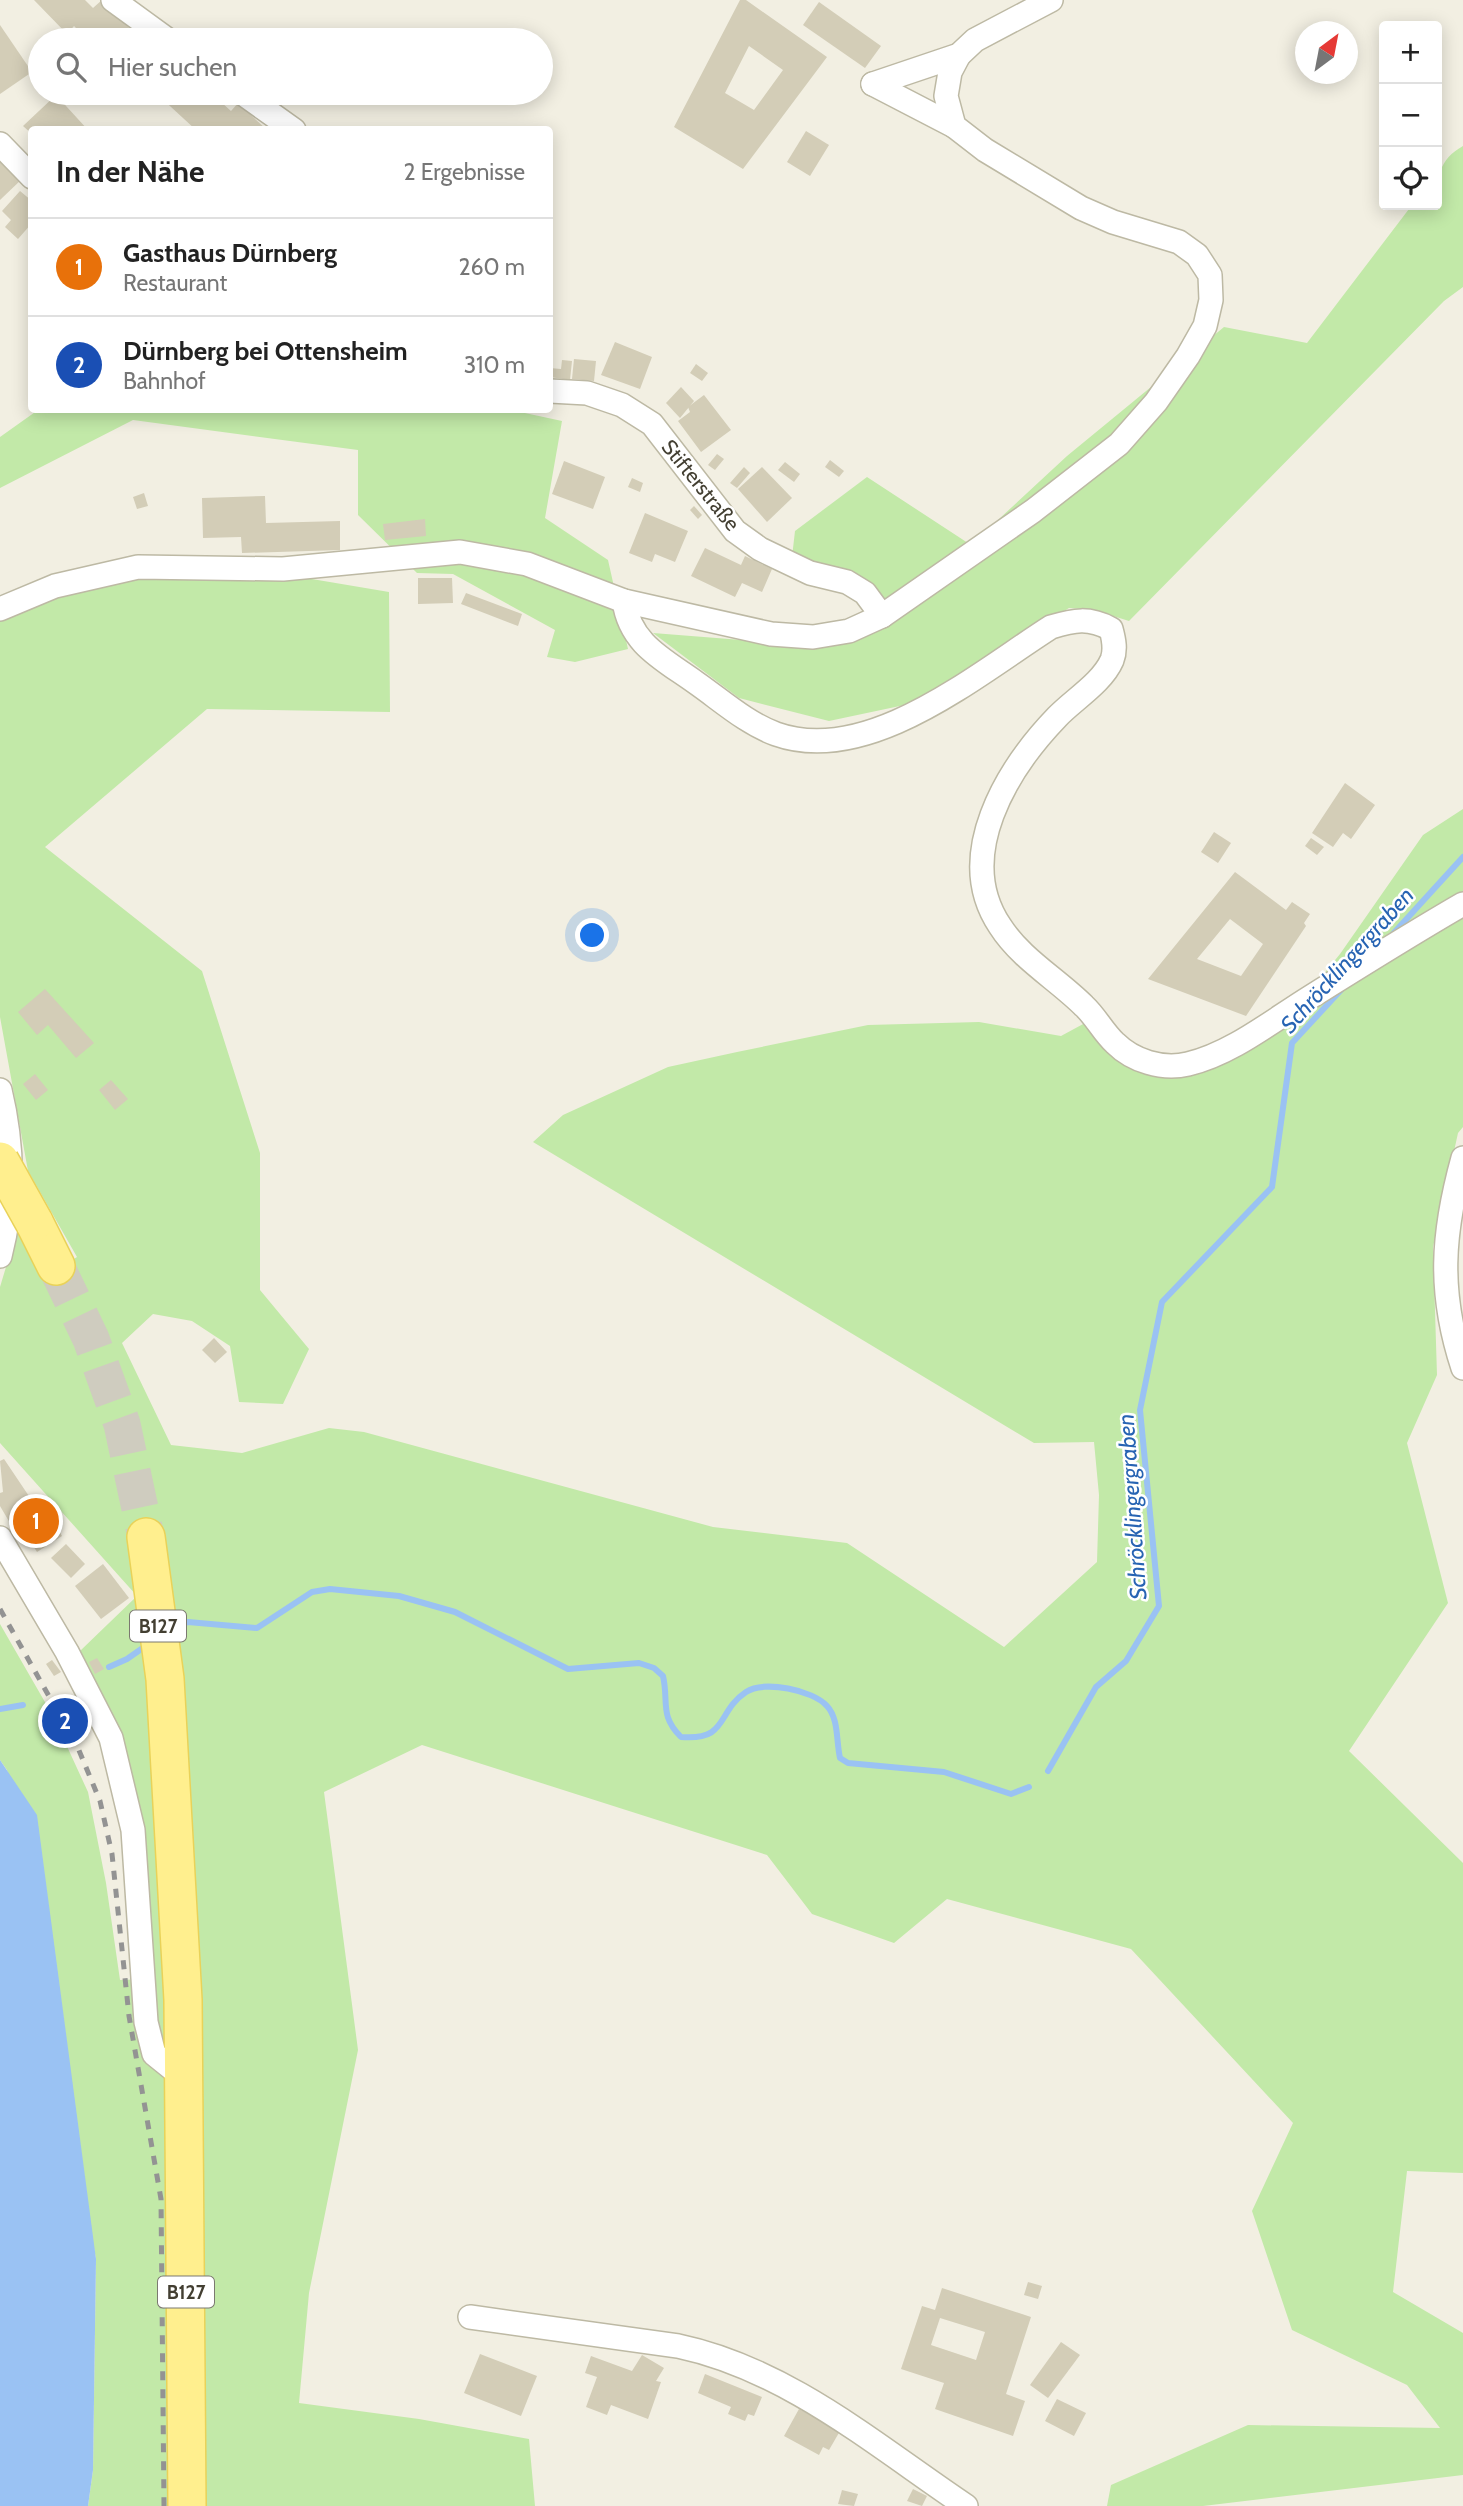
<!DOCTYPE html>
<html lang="de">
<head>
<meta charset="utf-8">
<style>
	body { margin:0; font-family:Cabin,sans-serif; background:#f6f6f6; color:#222 }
	.controls { position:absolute; right:21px; top:21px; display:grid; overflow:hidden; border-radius:7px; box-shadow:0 4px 18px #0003 }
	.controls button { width:63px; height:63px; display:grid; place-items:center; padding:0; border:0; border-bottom:2px solid #e0e0e0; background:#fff; color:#222; font:35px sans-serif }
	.compass { position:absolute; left:1295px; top:21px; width:63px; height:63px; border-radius:50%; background:#fff; box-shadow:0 4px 18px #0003; rotate:32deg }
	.you { position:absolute; left:593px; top:936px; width:24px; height:24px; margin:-18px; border:5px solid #fff; border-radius:50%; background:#1a73e8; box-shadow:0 0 0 10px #1a73e833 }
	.badge { display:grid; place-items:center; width:46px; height:46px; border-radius:50%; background:#ff530c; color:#fff; font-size:23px; font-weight:700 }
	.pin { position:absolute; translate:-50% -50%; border:4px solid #fff; box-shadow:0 2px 7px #0006 }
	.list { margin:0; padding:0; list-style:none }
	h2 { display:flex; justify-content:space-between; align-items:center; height:91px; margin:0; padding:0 28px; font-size:30px }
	h2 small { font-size:23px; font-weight:400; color:#767676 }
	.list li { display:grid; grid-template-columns:46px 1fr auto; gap:21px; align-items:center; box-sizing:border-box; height:98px; padding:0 28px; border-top:2px solid #e0e0e0 }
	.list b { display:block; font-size:26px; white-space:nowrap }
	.list p { margin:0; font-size:23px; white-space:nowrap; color:#767676 }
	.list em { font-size:23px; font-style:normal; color:#767676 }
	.icon { flex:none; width:38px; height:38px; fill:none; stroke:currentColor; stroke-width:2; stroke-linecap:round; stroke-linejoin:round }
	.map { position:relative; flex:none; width:1463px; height:2506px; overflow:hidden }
	.search { position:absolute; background:#fff; box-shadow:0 4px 18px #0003; left:28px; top:28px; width:525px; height:77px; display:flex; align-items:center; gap:18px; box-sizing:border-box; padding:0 24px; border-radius:38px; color:#767676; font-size:26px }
	.panel { position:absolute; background:#fff; box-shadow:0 4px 18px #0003; left:28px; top:126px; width:525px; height:287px; border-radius:7px }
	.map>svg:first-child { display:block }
	.green { fill:#c2e9a8 }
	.water { fill:#9ac2f3 }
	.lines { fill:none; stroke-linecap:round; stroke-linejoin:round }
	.stream { stroke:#9ac2f3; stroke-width:6 }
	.building { fill:#d3cdb7; fill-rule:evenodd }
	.primary-tunnel { stroke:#cfccbf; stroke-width:37; stroke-dasharray:37 18; stroke-linecap:butt }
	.street-casing { stroke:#bdb9a4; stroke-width:26 }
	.primary-casing { stroke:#e9d259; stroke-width:40 }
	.street { stroke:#fff; stroke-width:23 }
	.primary { stroke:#ffef8e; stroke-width:37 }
	.rail { stroke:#939393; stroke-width:5; stroke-dasharray:9 9; stroke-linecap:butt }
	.primary-bridge-casing { stroke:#e9d259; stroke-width:40; stroke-linecap:butt }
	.primary-bridge { stroke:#ffef8e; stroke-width:37 }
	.labels { text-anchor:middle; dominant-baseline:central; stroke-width:5; stroke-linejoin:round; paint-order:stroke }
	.shield { fill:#fff; stroke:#7b7970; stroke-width:2 }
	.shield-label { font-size:19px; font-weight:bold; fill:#433f32 }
	.street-label { font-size:21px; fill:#433f32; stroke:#fff }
	.water-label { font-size:23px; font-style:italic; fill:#2764b3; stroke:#fff }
</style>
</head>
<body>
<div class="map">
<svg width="1463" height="2506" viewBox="0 0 1463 2506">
	<rect width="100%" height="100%" fill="#f2efe2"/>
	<g class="green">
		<path d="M1463,146V287L1444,301L1129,621L1094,610L1069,608L914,703L829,721L739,698L653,633L794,644L890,623L792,557L795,531L867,477L971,545L1067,456L1224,327L1307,343L1412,205H1437C1437,178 1438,160 1463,146Z"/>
		<polygon points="38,410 511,410 562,421 545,518 608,560 628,649 575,662 547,657 555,630 453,574 417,573 358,515 358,450 133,420 0,488 0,437"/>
		<polygon points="127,565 241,567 389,592 390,712 207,709 45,847 202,971 260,1153 260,1290 309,1349 283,1404 239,1402 230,1346 192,1321 153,1314 122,1343 171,1445 242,1453 329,1428 364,1432 713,1527 847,1543 1004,1647 1097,1562 1099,1495 1094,1442 1034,1443 533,1142 563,1115 668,1067 737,1052 868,1025 979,1022 1061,1036 1085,1023 1139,1070 1287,1019 1340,954 1423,835 1463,809 1463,1127 1458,1133 1433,1247 1437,1375 1407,1443 1448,1603 1349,1751 1463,1863 1463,2173 1407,2171 1393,2292 1463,2333 1463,2475 1203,2506 1107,2506 1111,2485 1248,2425 1440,2428 1407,2385 1292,2330 1252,2211 1293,2123 1131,1949 947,1899 894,1943 812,1914 767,1855 422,1745 324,1792 358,2050 309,2293 299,2403 419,2419 529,2439 535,2506 88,2506 93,2470 96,2259 7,1770 0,1760 0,1624 53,1716 88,1792 106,1883 120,1980 147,1979 140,1809 119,1732 80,1651 137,1596 0,1443 0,1287 18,1227 43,1278 77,1257 28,1171 0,1017 0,608"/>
	</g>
	<polygon class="water" points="0,1760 37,1815 96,2259 93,2470 88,2506 0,2506"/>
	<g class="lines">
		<g class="stream">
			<polyline points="1391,936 1463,857"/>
			<path d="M170,1629L188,1622L257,1628L312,1592L330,1589L399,1596L455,1612L568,1669L639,1663L654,1668L663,1676C669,1702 659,1715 681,1737C729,1741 716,1712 746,1692C764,1680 813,1690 827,1706C839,1719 836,1741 840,1758L848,1763L944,1772L1011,1794L1029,1787"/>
			<polyline points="109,1667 127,1659 147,1645"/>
			<polyline points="0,1709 23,1705"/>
			<polyline points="1048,1771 1096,1687 1126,1661 1159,1606 1140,1410 1162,1302 1272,1187 1292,1043 1341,990"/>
		</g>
	</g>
	<g class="building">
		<polygon points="34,0 85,0 93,8 102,0 141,40 88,40 74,26 67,34"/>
		<path d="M740,0H746L827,57L743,169L674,127ZM749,46L783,70L754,110L725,93Z"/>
		<polygon points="819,2 881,46 865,68 803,25"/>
		<polygon points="0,25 32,72 0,94"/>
		<polygon points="161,93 211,93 231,111 238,103 267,130 196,130 158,95"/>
		<polygon points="56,95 88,130 32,130 32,134 23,126"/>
		<polygon points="806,131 829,145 810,176 787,162"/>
		<polygon points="0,155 23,178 0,200"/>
		<polygon points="20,191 32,201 32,223 18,239 5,227 11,220 2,211"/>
		<polygon points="615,342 652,357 640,389 601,375"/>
		<polygon points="574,359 596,361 594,381 572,379"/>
		<polygon points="562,360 572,361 570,380 550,377 550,368 561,369"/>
		<polygon points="696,364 708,373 702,381 690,373"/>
		<polygon points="681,387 694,401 680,418 666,403"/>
		<polygon points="704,395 731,430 701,452 678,421 690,412 688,407"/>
		<polygon points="717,454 724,459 715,470 708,465"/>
		<polygon points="830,460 844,471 839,477 825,467"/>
		<polygon points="564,461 605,477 593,509 552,494"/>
		<polygon points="785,462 800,474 794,482 778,470"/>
		<polygon points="744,467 750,473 737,488 730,483"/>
		<polygon points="762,467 792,498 767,522 738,489"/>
		<polygon points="632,478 643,483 640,492 628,487"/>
		<polygon points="144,493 148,506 137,509 133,497"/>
		<polygon points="265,496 266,523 340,521 340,550 242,553 241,537 203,538 202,498"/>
		<polygon points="694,506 702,515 698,519 690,510"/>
		<polygon points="645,513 688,531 675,562 655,554 652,562 629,553"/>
		<polygon points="425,519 426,536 385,540 383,524"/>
		<polygon points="705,548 741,565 745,556 772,569 762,592 742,583 735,597 691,576"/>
		<polygon points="418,578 452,578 453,603 418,604"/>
		<polygon points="466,593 522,614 518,626 461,604"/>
		<polygon points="1345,783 1375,805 1351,839 1343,833 1333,847 1312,833"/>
		<polygon points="1214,832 1231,843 1218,863 1201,852"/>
		<polygon points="1311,838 1324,847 1317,855 1305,846"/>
		<path d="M1235,872L1286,910L1292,902L1310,914L1304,923L1306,926L1246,1016L1148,979ZM1230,919L1263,944L1241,976L1197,959Z"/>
		<polygon points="45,989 94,1043 76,1058 48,1025 37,1035 18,1012"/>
		<polygon points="35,1074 48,1090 36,1100 23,1084"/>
		<polygon points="111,1080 128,1099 115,1110 99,1090"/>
		<polygon points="214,1338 227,1352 215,1363 202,1350"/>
		<polygon points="4,1459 43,1517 49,1513 62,1536 37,1552 27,1536 20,1540 0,1506 0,1493 3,1492 0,1461"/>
		<polygon points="66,1544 85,1564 71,1578 51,1558"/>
		<polygon points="103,1564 129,1598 101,1619 75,1586"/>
		<polygon points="97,1658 104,1669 95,1674 89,1662"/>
		<polygon points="52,1660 61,1672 54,1676 46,1664"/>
		<polygon points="1028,2282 1042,2286 1038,2299 1024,2295"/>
		<path d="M942,2288L1031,2317L1006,2394L1025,2401L1013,2436L935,2409L944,2383L901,2369L922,2306L935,2310ZM940,2318L985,2332L976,2360L931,2345Z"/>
		<polygon points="1061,2342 1080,2355 1048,2398 1030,2385"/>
		<polygon points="480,2354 537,2376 521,2416 464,2393"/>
		<polygon points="642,2355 664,2368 656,2381 661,2382 648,2419 611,2405 607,2415 586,2407 597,2377 585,2373 591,2356 632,2371"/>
		<polygon points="705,2374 762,2397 754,2416 748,2414 745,2421 728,2414 731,2407 698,2393"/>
		<polygon points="1057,2399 1086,2413 1074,2436 1045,2421"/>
		<polygon points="799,2409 840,2431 829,2450 823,2447 819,2455 784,2436"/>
		<polygon points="913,2489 927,2496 922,2506 907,2501"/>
		<polygon points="842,2490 858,2494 854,2506 838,2504"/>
	</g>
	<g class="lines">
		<polyline class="primary-tunnel" points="56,1266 91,1339 122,1424 146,1537"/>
		<g class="street-casing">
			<g id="street">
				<polyline points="113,0 168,40"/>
				<polyline points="873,84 959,55 975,40 1051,0"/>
				<polyline points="873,84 954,126"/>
				<polyline points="242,93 294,130"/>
				<polyline points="0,144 32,177"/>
				<polyline points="550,391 587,393 622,405 652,424 735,531 760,549 810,573 847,582 865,593 882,616"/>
				<path d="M624,601C630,644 663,659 695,682C721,700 746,723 776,734C868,767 977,674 1051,627C1074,620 1089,617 1111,629C1114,640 1116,650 1112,660C1102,683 1073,700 1057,717C1007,769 953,856 1000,926C1021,959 1057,979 1084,1006C1096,1017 1103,1032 1115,1043C1133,1061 1162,1070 1188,1064C1231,1054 1272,1021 1309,998C1360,966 1411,934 1463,904"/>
				<polyline points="0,609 55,586 138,567 283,569 460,552 527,564 624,601 771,634 813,637 849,631 882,616 1033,511 1119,444 1156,402 1188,356 1205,326 1211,300 1210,275 1197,255 1179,242 1113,222 1081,208 985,150 954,126 946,96 950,72 959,55"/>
				<path d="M0,1090C13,1144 14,1202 0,1256"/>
				<path d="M1463,1158C1442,1234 1438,1292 1463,1368"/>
				<polyline points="0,1538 67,1652 111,1738 133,1830 146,2022 154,2054 185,2079"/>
				<path d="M470,2317L678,2346C787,2369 875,2445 966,2506"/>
			</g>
		</g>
		<g class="primary-casing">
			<g id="primary">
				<polyline points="34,1222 56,1266"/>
				<polyline points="146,1537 165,1679 183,2000 187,2506"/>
			</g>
		</g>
		<use href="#street" class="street"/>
		<use href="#primary" class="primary"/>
		<polyline class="rail" points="0,1609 78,1748 100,1801 112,1854 129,2016 161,2199 164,2506"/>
		<g class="primary-bridge-casing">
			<polyline id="primary-bridge" points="0,1161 34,1222"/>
		</g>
		<use href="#primary-bridge" class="primary-bridge"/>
	</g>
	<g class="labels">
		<g class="shield">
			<rect x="130" y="1610.5" width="56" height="31" rx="5"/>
			<rect x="158" y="2276.5" width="56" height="31" rx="5"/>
		</g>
		<g class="shield-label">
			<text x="158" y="1626">B127</text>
			<text x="186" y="2292">B127</text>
		</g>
		<g class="street-label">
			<text transform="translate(701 485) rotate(51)">Stifterstraße</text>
		</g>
		<g class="water-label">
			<text transform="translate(1347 960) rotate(-48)">Schröcklingergraben</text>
			<text transform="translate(1132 1507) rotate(-94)">Schröcklingergraben</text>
		</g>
	</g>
</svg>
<div class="controls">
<button>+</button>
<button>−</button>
<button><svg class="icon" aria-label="locate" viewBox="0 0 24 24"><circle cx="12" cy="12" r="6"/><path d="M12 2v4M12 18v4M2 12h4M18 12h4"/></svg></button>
</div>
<svg class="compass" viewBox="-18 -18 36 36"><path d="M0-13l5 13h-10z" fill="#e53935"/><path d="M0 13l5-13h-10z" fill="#767676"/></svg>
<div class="you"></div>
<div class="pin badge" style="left:36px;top:1521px;background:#e8710a">1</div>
<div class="pin badge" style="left:65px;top:1721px;background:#1a4fb4">2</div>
<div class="search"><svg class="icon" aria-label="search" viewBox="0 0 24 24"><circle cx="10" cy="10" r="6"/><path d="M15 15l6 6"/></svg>Hier suchen</div>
<section class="panel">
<h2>In der Nähe<small>2 Ergebnisse</small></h2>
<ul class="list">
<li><span class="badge" style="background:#e8710a">1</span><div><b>Gasthaus Dürnberg</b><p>Restaurant</p></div><em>260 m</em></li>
<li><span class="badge" style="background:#1a4fb4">2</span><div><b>Dürnberg bei Ottensheim</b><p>Bahnhof</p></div><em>310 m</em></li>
</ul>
</section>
</div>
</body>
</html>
